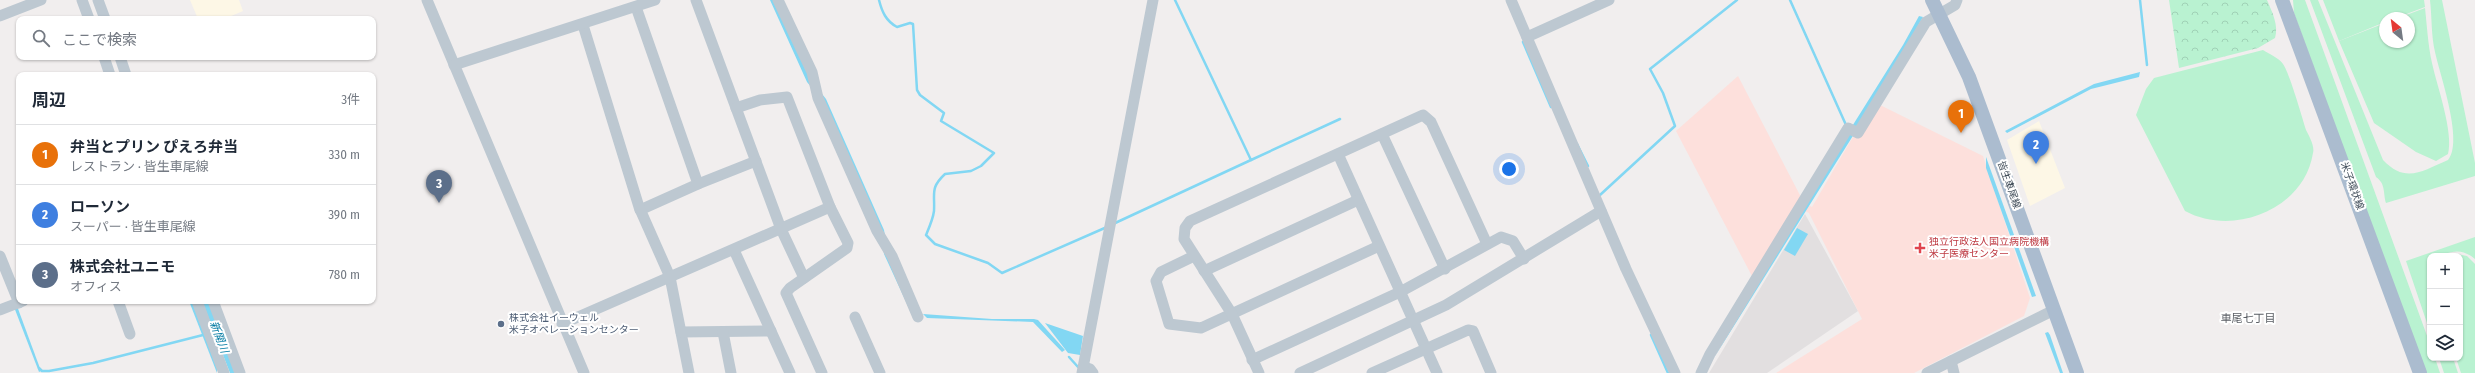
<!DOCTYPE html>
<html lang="ja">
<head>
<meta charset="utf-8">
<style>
	body { margin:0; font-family:"Fira Sans Condensed","Noto Sans JP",sans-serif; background:#f6f6f7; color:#1f2937 }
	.controls { position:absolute; right:12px; bottom:12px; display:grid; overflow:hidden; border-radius:8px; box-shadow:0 1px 3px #0004 }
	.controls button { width:36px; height:36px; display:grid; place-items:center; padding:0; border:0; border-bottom:1px solid #e0e1e3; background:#fff; color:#1f2937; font:20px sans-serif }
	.compass { position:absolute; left:2379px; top:12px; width:36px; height:36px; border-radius:50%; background:#fff; box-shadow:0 1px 3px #0004; rotate:331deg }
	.you { position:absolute; left:1509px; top:169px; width:14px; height:14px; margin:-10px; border:3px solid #fff; border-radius:50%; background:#1a73e8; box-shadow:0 0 0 6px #1a73e833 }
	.badge { display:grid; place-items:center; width:26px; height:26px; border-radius:50%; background:#ea580c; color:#fff; font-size:13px; font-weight:700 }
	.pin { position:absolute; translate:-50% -33px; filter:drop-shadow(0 1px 2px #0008) }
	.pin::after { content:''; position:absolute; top:21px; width:14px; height:12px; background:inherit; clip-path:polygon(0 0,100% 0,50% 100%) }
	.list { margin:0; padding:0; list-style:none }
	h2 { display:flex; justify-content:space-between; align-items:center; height:52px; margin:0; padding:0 16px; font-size:17px }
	h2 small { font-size:13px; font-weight:400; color:#747a83 }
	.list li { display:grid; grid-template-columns:26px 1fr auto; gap:12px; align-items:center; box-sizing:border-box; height:60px; padding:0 16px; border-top:1px solid #e0e1e3 }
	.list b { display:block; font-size:15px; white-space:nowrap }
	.list p { margin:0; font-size:13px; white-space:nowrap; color:#747a83 }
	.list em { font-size:13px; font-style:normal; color:#747a83 }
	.icon { flex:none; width:22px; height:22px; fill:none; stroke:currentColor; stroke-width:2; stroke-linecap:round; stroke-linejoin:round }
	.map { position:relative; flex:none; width:2475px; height:373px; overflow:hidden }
	.search { position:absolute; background:#fff; box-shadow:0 1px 3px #0004; left:16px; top:16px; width:360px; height:44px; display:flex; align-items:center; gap:10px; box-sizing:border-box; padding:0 14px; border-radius:8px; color:#747a83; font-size:15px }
	.panel { position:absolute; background:#fff; box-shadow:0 1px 3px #0004; left:16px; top:72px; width:360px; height:232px; border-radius:8px }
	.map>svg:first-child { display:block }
	.commercial { fill:#fdf7e6 }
	.education { fill:#e2dfe0 }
	.medical { fill:#fde0dc }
	.green { fill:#b9f2d1 }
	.forest { fill:url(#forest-crowns) }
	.water { fill:#82d7f3 }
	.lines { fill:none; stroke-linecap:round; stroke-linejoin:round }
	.stream { stroke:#82d7f3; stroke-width:2.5 }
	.minor { stroke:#bdc8d1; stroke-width:11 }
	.major { stroke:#abbccf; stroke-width:14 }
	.health-dot { fill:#e0444e; stroke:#fff; stroke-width:1.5 }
	.service-dot { fill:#5c6f8a; stroke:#fff; stroke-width:1.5 }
	.labels { text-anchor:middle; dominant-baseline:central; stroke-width:4; stroke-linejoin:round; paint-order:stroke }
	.street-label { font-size:10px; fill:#45515d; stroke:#fff }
	.health-label { font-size:10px; fill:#be3a42; stroke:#fff; text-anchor:start }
	.service-label { font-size:10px; fill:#4e5e75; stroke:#fff; text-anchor:start }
	.neighbourhood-label { font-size:11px; fill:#5a5e64; stroke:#fff }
	.water-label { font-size:11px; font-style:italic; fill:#037ba3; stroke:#fff }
</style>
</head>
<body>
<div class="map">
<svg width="2475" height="373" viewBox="0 0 2475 373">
	<defs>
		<pattern id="forest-crowns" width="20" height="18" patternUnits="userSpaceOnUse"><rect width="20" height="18" fill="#b9f2d1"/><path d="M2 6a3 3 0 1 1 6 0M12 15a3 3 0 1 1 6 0" fill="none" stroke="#a0d1b6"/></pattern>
	</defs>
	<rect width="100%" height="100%" fill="#f1eeee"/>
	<g class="commercial">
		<polygon points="190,0 239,0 243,11 224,19 198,19"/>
		<polygon points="2039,121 2065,188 2030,206 2007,140"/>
	</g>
	<polygon class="education" points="1805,214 1858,311 1767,373 1709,373"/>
	<g class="medical">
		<polygon points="1738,76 1803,201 1754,280 1676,131"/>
		<polygon points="1878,104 1983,156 2030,298 2024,316 1914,373 1776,373 1862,319 1809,213 1801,209 1805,203 1812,207 1854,135"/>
	</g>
	<g class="green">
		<polygon points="2293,0 2305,0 2430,344 2430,358 2435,358 2440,373 2424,373 2294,13"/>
		<path d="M2310,0H2318L2383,160C2406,184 2422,171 2448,160C2464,142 2440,75 2435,52C2431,36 2432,17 2430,0H2442L2475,163V176L2386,203C2383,193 2386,184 2376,177Z"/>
		<polygon points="2323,0 2424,0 2425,7 2396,18 2385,18 2385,22 2339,41"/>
		<path d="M2425,8C2427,26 2428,45 2432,63C2437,86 2454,133 2448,154L2436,161L2416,152L2374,123L2339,41L2385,23V42H2409V18H2398Z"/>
		<path d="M2263,50C2269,54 2279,58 2283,64C2289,72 2302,117 2306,130C2309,136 2315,146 2313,153C2304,210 2233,237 2185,211L2136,115L2146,89L2154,78Z"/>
		<path d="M2475,237V259C2457,244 2448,256 2430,256L2428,274L2430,332L2406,261Z"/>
		<polygon points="2452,253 2467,256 2475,264 2475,373 2461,373 2456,358 2460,358 2460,256 2445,256"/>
		<polygon points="2439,358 2453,358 2458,373 2444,373"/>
	</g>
	<path class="forest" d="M2169,0H2267C2272,12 2279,25 2275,38L2258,48L2179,68Z"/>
	<g class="water">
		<polygon points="770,0 774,0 811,80 826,99 884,230 888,253 913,317 884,254 881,231 822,100 807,82"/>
		<polygon points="1919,16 1923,17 1876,99 1712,361 1846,136 1903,45"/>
		<polygon points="2140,72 2139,77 2091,89 2007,133 2005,131 2094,84"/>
		<polygon points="1986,157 2036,296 2032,297 1986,168"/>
		<polygon points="1797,228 1808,234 1795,256 1784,250"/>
		<polygon points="189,301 192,301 217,368 217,373"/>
		<polygon points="202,301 209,301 237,373 230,373"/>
		<polygon points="17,306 41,371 39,372 14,307"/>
		<polygon points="923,314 992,319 1034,319 1038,320 1065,350 1062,352 1033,322 927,318"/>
		<polygon points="1045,323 1083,336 1080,355 1068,353"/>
		<polygon points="2048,332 2050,335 2063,373 2060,373 2045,333"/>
	</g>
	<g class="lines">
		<g class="stream">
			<path d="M879,0C882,12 886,21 897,27L910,23L913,24L917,90L920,95L944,113L941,121L994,153L981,166L971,171L945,174C930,188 935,193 934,211C933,219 929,228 926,235L935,244L988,263L1002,273L1107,227"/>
			<polyline points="1175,0 1251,160 1340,119"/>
			<polyline points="1790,0 1846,125"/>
			<polyline points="2140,0 2147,65"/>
			<polyline points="1523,42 1551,107"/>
			<polyline points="1577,144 1588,166"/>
			<polyline points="1600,195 1675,126 1663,93 1650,69 1737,0"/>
			<polyline points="1113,224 1251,160"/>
			<polyline points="1651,335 1668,373"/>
			<polyline points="1069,357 1078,367"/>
			<polyline points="39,368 42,371 49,371 93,363 203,335"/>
		</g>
		<g class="minor">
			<polyline points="82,0 89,19"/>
			<polyline points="98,0 105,19"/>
			<polyline points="427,0 584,373"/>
			<polyline points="696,0 781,229 804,278"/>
			<polyline points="778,0 812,72 818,98 877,231 892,256 918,317"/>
			<polyline points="1511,0 1626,269 1675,373"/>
			<polyline points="636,7 698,184 640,210"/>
			<polyline points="0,16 41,0"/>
			<polyline points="583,25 639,207 670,277 689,373"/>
			<polyline points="1527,37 1609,0"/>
			<polyline points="104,57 110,75"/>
			<polyline points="120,57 126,75"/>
			<polyline points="454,65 655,0"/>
			<polyline points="1382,134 1445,269"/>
			<polyline points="1338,154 1437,373"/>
			<polyline points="698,184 756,161"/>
			<polyline points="734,250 790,373"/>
			<polyline points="0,256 19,303"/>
			<polyline points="1194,256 1161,272 1156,281 1169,324 1201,328 1379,246"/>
			<polyline points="1204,271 1358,200"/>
			<polyline points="118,301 130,334"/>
			<polyline points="197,301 224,373"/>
			<polyline points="213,301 240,373"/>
			<polyline points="0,310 23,301"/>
			<polyline points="855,317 880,373"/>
			<polyline points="562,324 830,207 787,97 760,100 736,108"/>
			<polyline points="681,332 771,331"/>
			<polyline points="723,332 731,373"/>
			<polyline points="1252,360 1400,292 1501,237 1513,241 1524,259"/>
			<polyline points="1951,361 1954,373"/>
			<polyline points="1084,367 1090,369 1093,373"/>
			<polyline points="822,373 786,293 790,288 847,248 848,243 830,207"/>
			<polyline points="1082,373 1153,0"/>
			<polyline points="1259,373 1232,314 1184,239 1185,228 1190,221 1423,115 1431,122 1487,244"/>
			<polyline points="1300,373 1446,305 1601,211"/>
			<polyline points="1372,373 1468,330 1473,331 1491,373"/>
			<polyline points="1701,373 1710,354 1848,128 1858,133 1926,22 1955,5 1957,0"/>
			<polyline points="1927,373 2054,310"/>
		</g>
		<g class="major">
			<polyline points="1932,0 1969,77 2077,373"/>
			<polyline points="2282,0 2420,373"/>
		</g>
	</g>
	<path class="health-dot" d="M1918 242h4v4h4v4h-4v4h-4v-4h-4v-4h4z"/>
	<circle class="service-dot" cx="501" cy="324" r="4"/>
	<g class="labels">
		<g class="street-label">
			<text transform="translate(2009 185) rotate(70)">皆生車尾線</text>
			<text transform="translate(2352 186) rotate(70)">米子環状線</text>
		</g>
		<g class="health-label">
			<text x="1929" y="242">独立行政法人国立病院機構<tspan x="1929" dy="12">米子医療センター</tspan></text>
		</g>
		<g class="service-label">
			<text x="509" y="318">株式会社イーウェル<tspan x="509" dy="12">米子オペレーションセンター</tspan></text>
		</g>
		<g class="neighbourhood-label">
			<text x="2248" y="318">車尾七丁目</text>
		</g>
		<g class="water-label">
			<text transform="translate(219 337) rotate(69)">新開川</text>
		</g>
	</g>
</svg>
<div class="controls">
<button>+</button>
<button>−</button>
<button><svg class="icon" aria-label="layers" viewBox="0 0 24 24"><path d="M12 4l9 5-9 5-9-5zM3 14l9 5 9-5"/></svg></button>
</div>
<svg class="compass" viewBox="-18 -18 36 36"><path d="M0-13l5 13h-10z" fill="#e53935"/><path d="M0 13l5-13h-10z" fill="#747a83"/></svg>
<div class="you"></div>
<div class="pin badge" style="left:1961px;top:133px;background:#e8710a">1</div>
<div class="pin badge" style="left:2036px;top:164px;background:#3f7fe0">2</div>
<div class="pin badge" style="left:439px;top:203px;background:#5c6f8a">3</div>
<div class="search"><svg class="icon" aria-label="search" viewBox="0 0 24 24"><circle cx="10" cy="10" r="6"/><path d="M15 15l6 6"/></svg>ここで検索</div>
<section class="panel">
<h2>周辺<small>3件</small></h2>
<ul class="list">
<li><span class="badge" style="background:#e8710a">1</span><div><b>弁当とプリン ぴえろ弁当</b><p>レストラン · 皆生車尾線</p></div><em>330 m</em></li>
<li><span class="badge" style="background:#3f7fe0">2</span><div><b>ローソン</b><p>スーパー · 皆生車尾線</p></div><em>390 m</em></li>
<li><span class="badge" style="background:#5c6f8a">3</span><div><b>株式会社ユニモ</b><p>オフィス</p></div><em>780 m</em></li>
</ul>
</section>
</div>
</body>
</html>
